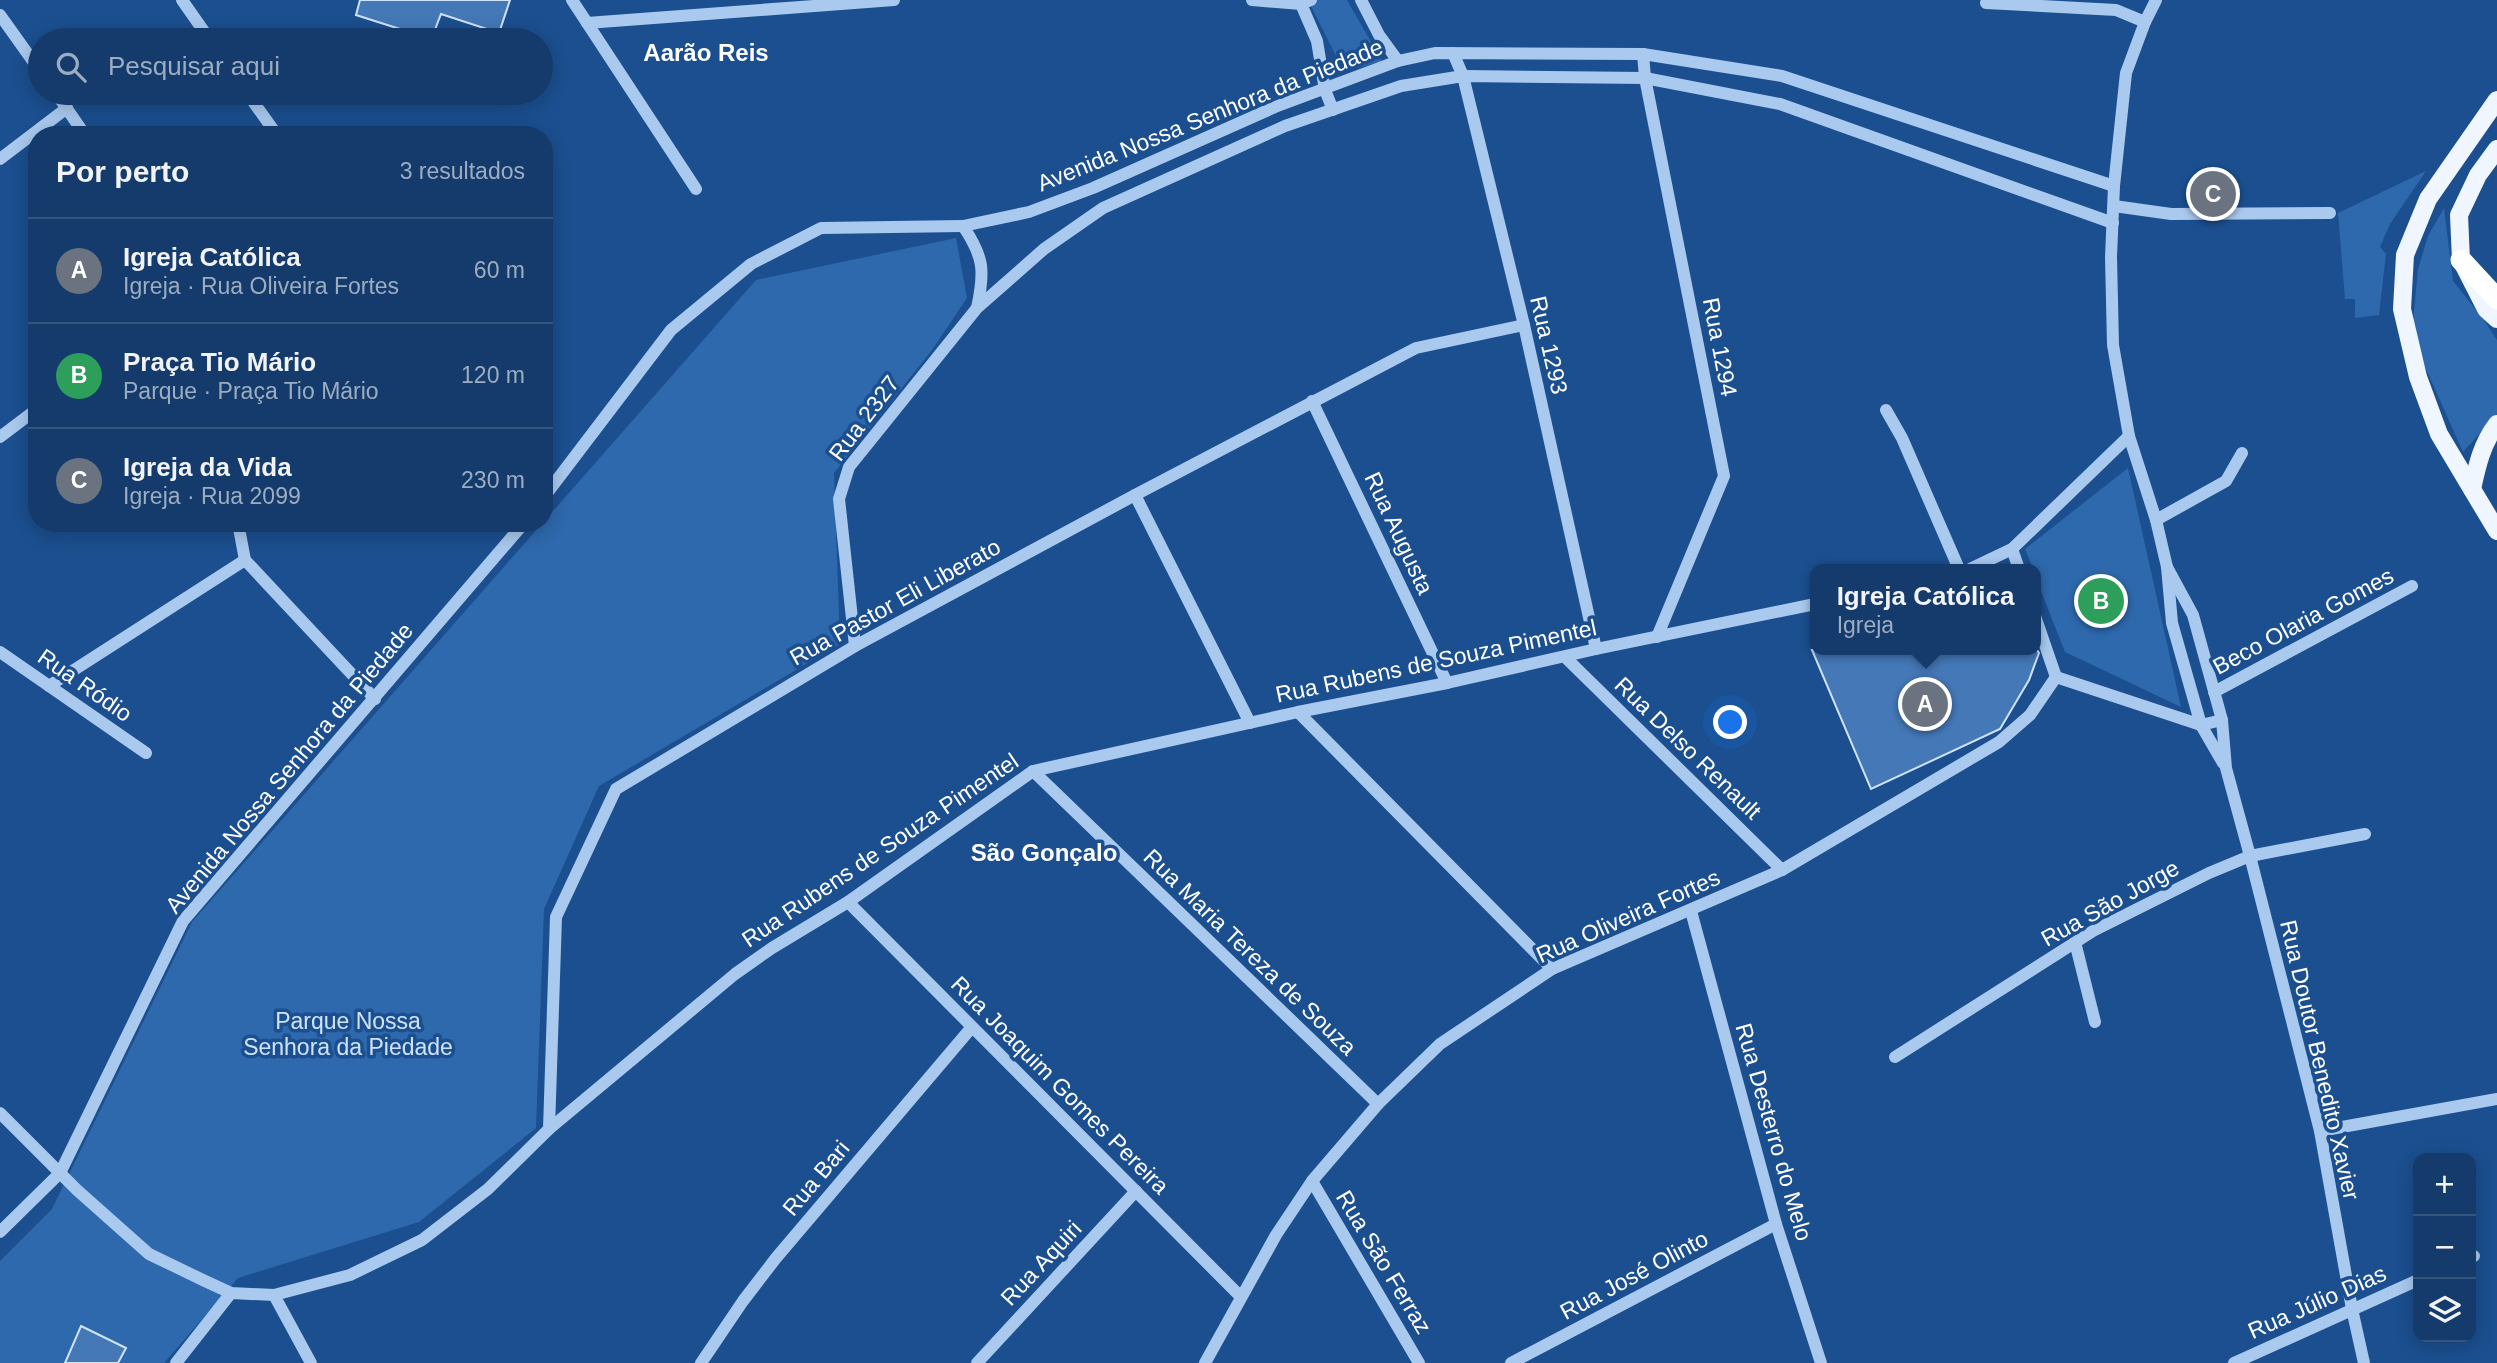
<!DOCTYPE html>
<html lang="pt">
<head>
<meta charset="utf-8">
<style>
	body { margin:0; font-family:Arial,sans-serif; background:#214673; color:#f1f3f6 }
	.controls { position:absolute; right:21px; bottom:21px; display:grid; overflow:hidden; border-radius:14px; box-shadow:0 4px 18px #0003 }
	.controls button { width:63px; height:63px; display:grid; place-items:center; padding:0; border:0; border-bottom:2px solid #33557e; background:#143b6b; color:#f1f3f6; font:35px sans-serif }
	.you { position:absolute; left:1731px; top:723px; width:24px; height:24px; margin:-18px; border:5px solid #fff; border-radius:50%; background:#1a73e8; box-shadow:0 0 0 10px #1a73e833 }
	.badge { display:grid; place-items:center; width:46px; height:46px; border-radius:50%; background:#90b9f0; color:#fff; font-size:23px; font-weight:700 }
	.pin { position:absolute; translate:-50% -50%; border:4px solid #fff; box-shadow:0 2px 7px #0006 }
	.popup { position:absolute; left:1810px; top:564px; width:231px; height:91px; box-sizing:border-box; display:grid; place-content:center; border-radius:14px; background:#143b6b; filter:drop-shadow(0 2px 5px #0005); font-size:23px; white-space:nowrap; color:#9dadc1 }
	.popup b { font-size:26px; color:#f1f3f6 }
	.popup::after { content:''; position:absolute; left:50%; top:100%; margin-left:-14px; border:14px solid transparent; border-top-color:#143b6b }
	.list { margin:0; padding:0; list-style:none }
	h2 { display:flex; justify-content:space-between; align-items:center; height:91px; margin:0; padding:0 28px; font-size:30px }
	h2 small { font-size:23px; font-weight:400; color:#9dadc1 }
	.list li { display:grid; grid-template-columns:46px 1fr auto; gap:21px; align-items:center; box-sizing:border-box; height:105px; padding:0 28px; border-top:2px solid #33557e }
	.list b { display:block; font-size:26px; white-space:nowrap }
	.list p { margin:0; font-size:23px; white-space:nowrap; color:#9dadc1 }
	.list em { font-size:23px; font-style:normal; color:#9dadc1 }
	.icon { flex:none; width:38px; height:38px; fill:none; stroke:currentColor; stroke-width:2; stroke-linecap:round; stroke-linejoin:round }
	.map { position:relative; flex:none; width:2497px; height:1363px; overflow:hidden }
	.search { position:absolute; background:#143b6b; box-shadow:0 4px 18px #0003; left:28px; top:28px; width:525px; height:77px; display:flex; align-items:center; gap:18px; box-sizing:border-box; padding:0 24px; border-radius:38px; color:#9dadc1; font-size:26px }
	.panel { position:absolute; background:#143b6b; box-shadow:0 4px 18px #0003; left:28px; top:126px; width:525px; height:406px; border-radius:28px }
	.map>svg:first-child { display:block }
	.green { fill:#2e69ad }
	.building { fill:#4478b7; stroke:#cfe3fa; stroke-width:2 }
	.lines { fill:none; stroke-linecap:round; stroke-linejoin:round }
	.minor { stroke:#a9c9ee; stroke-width:12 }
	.major { stroke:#f0f6ff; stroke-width:18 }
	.highway { stroke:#fff; stroke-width:21 }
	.labels { text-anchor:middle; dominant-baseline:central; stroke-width:7; stroke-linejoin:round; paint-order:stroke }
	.street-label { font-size:23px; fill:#fff; stroke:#1b4f8f }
	.park-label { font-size:23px; fill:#cfe3fa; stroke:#1b4f8f }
	.neighbourhood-label { font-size:24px; font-weight:bold; fill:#fff; stroke:#1b4f8f }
</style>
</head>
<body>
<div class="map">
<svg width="2497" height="1363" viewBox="0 0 2497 1363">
	<rect width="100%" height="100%" fill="#1b4f8f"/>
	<g class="green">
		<polygon points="1308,0 1347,0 1382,61 1344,72"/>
		<polygon points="2426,171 2390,224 2380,247 2386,254 2379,315 2355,318 2355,299 2345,299 2338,213"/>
		<polygon points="2444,208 2453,281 2484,320 2497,340 2497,414 2463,452 2422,360 2413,322 2418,269 2428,236"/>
		<polygon points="956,238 967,298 932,350 834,473 840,644 599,786 544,909 536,1128 419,1222 238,1278 164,1363 0,1363 0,1261 52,1209 192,922 756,280"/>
		<polygon points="2128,468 2181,707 2065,652 2035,576 2035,569 2033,569 2025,549"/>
	</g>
	<g class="building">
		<polygon points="360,0 510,0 499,33 441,14 431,40 400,40 403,30 356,15"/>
		<polygon points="1812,650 2037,650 2039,653 2029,680 2000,729 1871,789"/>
		<polygon points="81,1326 126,1348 118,1363 65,1363"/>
	</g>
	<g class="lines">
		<g class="minor">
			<polyline points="182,0 210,40"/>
			<polyline points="572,0 696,189"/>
			<polyline points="1252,0 1301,4 1311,0"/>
			<polyline points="1361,0 1379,35 1398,61"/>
			<polyline points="2156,0 2145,22 2126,73 2114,186 2111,257 2113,345 2129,436 2156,520 2167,567 2172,623 2201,725 2223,763"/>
			<polyline points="1986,3 2116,10 2145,22"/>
			<polyline points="1301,4 1317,41 1325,90 1333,110"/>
			<polyline points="0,15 40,71"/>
			<polyline points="587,23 894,0"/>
			<polyline points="1453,53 1463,76 1524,325 1596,649"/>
			<polyline points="1643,54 1645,78 1724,476 1657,637"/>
			<polyline points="56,93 85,135"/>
			<polyline points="247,93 277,135"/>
			<polyline points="0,159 67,108"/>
			<polyline points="2114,206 2171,214 2330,213"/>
			<path d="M963,226C984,257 985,271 977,308"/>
			<polyline points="1312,401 1447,683"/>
			<polyline points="1886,410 1902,438 1959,569"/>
			<polyline points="0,437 37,409"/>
			<polyline points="1135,495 1250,723"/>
			<polyline points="544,497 671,330 751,264 821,228 963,226 1029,212 1093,188 1275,107 1398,61 1435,53 1643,54 1782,76 2114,186"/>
			<polyline points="2156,520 2226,481 2242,453"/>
			<polyline points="238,523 245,560 375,699"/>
			<polyline points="2012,549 2019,569"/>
			<polyline points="2167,567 2193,615 2222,720 2226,768 2250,856 2320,1131 2352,1309 2364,1363"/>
			<polyline points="1970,569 2012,549 2129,436"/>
			<polyline points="2035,616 2056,677"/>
			<polyline points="855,646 839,499 849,467 977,308 1044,249 1103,208 1285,126 1401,86 1463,76 1645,78 1780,104 2113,223"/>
			<polyline points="0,652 146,753"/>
			<polyline points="1565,657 1782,870"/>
			<polyline points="2056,677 2201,725 2222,720"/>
			<polyline points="49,686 245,560"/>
			<polyline points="2214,692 2412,586"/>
			<polyline points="1298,712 1552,969"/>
			<polyline points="1033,771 1378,1104"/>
			<polyline points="848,902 1241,1297"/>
			<polyline points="1691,911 1776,1224 1821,1363"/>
			<polyline points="2075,942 2095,1022"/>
			<polyline points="1895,1057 2093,931 2209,873 2250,856 2365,834"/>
			<polyline points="0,1113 77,1190 149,1254 205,1281 231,1293 274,1295 350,1275 422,1240 488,1189 549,1129 735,974 772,948 848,902 1033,771 1298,712 1447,683 1596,649 1815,604"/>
			<polyline points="549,1129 556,917 616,789 855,646 1135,495 1416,348 1524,325"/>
			<polyline points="2320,1131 2497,1099"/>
			<polyline points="1312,1181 1419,1363"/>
			<polyline points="0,1232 60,1173 183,921 524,523"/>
			<polyline points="2471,1257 2474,1256"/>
			<polyline points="274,1295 311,1363"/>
			<polyline points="176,1363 231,1293"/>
			<polyline points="701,1363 743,1301 776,1258 972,1027"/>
			<polyline points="977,1363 1136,1191"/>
			<polyline points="1205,1363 1276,1235 1312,1181 1378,1104 1440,1044 1552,969 1782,870 1999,742 2030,715 2056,677"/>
			<polyline points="1511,1363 1776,1224"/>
			<polyline points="2234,1363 2418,1280"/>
		</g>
		<g class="major">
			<polyline points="2497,100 2428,199 2405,255 2402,309 2418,377 2439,434 2497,531"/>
			<polyline points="2497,149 2478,175 2459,215 2461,260 2486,309 2497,319"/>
			<path d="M2472,489C2477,466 2482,443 2497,424"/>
		</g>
		<polyline class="highway" points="2461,260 2497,299"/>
	</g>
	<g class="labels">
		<g class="street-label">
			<text transform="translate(1210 115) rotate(-22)">Avenida Nossa Senhora da Piedade</text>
			<text transform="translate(1549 345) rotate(77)">Rua 1293</text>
			<text transform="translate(1720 347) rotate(79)">Rua 1294</text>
			<text transform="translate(864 418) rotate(-53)">Rua 2327</text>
			<text transform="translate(1399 533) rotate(65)">Rua Augusta</text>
			<text transform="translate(895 602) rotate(-29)">Rua Pastor Eli Liberato</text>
			<text transform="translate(2303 621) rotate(-28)">Beco Olaria Gomes</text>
			<text transform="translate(1436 661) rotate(-12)">Rua Rubens de Souza Pimentel</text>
			<text transform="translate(85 685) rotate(35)">Rua Ródio</text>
			<text transform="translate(1688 748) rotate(44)">Rua Delso Renault</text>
			<text transform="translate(289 768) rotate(-50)">Avenida Nossa Senhora da Piedade</text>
			<text transform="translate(880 850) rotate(-34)">Rua Rubens de Souza Pimentel</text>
			<text transform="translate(2110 903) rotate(-29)">Rua São Jorge</text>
			<text transform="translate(1628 916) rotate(-24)">Rua Oliveira Fortes</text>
			<text transform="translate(1250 952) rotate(44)">Rua Maria Tereza de Souza</text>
			<text transform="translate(2320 1060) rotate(77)">Rua Doutor Benedito Xavier</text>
			<text transform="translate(1060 1085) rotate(45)">Rua Joaquim Gomes Pereira</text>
			<text transform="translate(1774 1132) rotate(74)">Rua Desterro do Melo</text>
			<text transform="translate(816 1178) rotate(-50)">Rua Bari</text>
			<text transform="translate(1384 1262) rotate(59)">Rua São Ferraz</text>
			<text transform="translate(1041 1263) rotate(-47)">Rua Aquiri</text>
			<text transform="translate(1634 1275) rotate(-28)">Rua José Olinto</text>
			<text transform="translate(2317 1302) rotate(-24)">Rua Júlio Dias</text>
		</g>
		<g class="park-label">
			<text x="348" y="1021">Parque Nossa<tspan x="348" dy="26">Senhora da Piedade</tspan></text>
		</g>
		<g class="neighbourhood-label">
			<text x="706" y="52">Aarão Reis</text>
			<text x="1044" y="852">São Gonçalo</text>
		</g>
	</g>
</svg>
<div class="controls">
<button>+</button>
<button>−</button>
<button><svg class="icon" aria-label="layers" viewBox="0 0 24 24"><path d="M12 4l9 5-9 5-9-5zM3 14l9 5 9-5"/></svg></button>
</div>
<div class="you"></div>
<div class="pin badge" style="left:1925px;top:704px;background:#6b7280">A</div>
<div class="popup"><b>Igreja Católica</b>Igreja</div>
<div class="pin badge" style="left:2101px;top:601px;background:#2e9e5b">B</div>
<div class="pin badge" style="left:2213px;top:194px;background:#6b7280">C</div>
<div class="search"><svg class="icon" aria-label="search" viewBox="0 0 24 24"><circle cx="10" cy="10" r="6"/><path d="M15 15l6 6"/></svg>Pesquisar aqui</div>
<section class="panel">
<h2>Por perto<small>3 resultados</small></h2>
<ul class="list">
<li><span class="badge" style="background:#6b7280">A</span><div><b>Igreja Católica</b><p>Igreja · Rua Oliveira Fortes</p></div><em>60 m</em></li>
<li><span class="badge" style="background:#2e9e5b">B</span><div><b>Praça Tio Mário</b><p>Parque · Praça Tio Mário</p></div><em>120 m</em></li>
<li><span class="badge" style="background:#6b7280">C</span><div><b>Igreja da Vida</b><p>Igreja · Rua 2099</p></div><em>230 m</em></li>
</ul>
</section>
</div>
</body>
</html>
